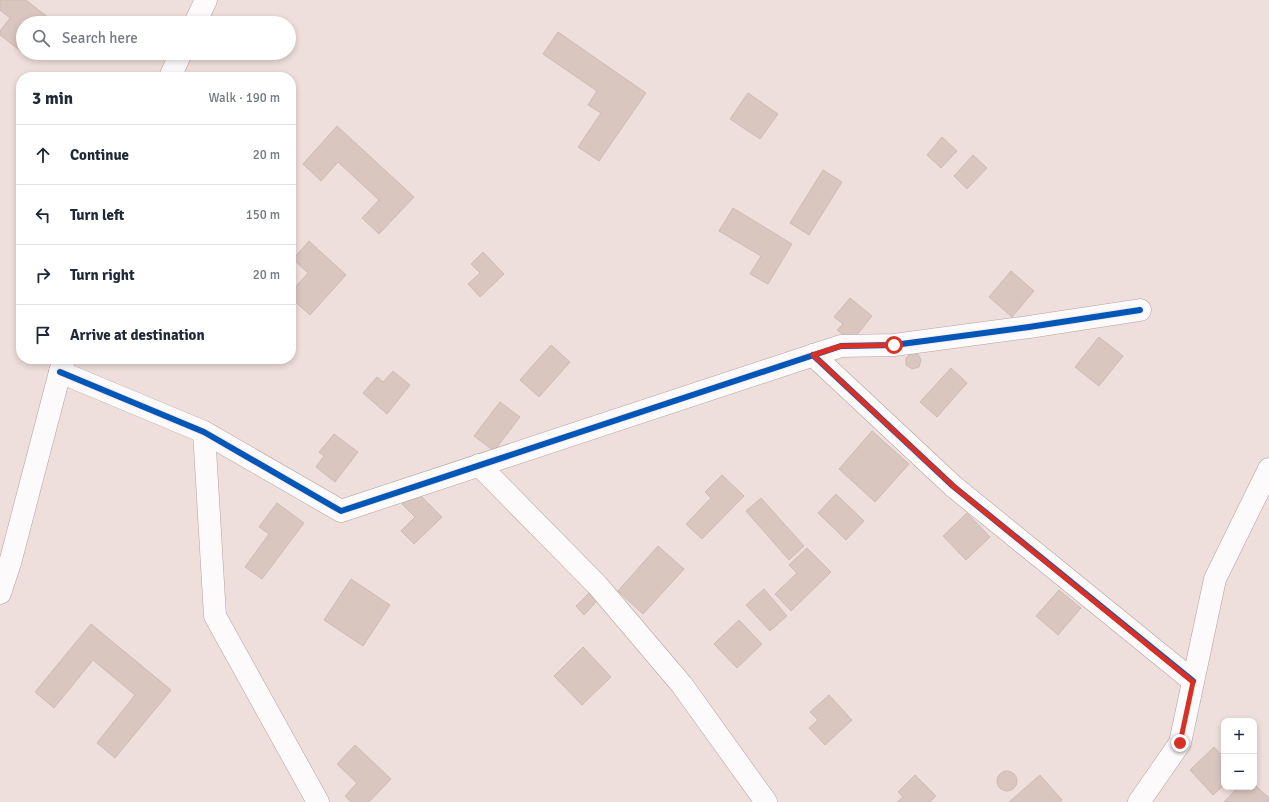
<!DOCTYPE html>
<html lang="en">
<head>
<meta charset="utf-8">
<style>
	body { margin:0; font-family:Signika,sans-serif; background:#f2f2f3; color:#1f2937 }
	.controls { position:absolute; right:12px; bottom:12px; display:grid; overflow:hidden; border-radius:8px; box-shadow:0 2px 6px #0003 }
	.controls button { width:36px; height:36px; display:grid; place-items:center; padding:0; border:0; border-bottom:1px solid #e0e1e3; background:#fff; color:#1f2937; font:20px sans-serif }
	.stop { position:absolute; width:12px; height:12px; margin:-9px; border:3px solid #d93025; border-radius:50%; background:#fff }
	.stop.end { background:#d93025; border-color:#fff; box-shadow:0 1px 4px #0008 }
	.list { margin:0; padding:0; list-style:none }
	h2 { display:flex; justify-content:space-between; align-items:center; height:52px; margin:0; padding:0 16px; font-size:17px }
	h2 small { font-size:13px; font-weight:400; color:#747a83 }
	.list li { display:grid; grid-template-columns:26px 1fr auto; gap:12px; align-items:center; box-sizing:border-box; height:60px; padding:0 16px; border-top:1px solid #e0e1e3 }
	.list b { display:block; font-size:15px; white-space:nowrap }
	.list em { font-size:13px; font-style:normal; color:#747a83 }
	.icon { flex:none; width:22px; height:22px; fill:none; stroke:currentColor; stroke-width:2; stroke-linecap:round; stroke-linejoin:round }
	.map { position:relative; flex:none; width:1269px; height:802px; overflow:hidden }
	.search { position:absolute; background:#fff; box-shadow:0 2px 6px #0003; left:16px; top:16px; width:280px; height:44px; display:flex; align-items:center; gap:10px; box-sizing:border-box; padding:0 14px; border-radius:22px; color:#747a83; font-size:15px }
	.panel { position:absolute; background:#fff; box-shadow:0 2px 6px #0003; left:16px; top:72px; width:280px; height:292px; border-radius:16px }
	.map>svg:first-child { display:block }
	.building { fill:#d9c6bf; stroke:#cfbbb5 }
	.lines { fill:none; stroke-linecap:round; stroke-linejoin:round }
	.minor-casing { stroke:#b5a2a0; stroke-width:23 }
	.minor { stroke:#fcfafa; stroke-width:22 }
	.cycleway-casing { stroke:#f8e9e7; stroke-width:8 }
	.cycleway { stroke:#0057b8; stroke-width:6 }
	.route { stroke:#d93025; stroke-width:5 }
</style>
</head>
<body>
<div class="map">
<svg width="1269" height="802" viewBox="0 0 1269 802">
	<rect width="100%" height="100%" fill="#eededc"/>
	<g class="building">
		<polygon points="0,0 26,0 54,22 23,23 23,53 29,53 27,56 0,35 0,31 10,18 0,10"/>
		<polygon points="558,32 646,93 599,161 578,147 601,113 588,105 597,91 543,54"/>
		<polygon points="748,93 778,114 760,139 730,119"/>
		<polygon points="337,126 414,197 379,234 362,218 379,200 338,162 321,181 303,164"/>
		<polygon points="942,137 957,151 941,168 927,155"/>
		<polygon points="973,155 987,168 967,189 954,176"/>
		<polygon points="823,170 842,182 809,235 790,223"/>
		<polygon points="733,208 792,244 768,284 750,274 761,256 719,231"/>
		<polygon points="309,241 346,275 310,315 291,298 291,292 308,273 293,259"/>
		<polygon points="483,252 504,274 480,297 468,284 480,273 471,264"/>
		<polygon points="1011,271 1034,291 1012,317 989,297"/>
		<polygon points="850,298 872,316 852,341 837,330 843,324 834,317"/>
		<polygon points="1099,337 1123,356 1099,386 1075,367"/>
		<polygon points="551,345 570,362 539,397 520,380"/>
		<polygon points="911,353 918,354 921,360 919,367 912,369 906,365 906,358"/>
		<polygon points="951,368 967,383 937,417 920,402"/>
		<polygon points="393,371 410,385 387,414 363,393 377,377 383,382"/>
		<polygon points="500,402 520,417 494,451 474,436"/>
		<polygon points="872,431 909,464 875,502 839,469"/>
		<polygon points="334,434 358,452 335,482 316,467 324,456 319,452"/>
		<polygon points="722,475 744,496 702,539 686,524 711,498 705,492"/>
		<polygon points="416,491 442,517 414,544 401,531 415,517 402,504"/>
		<polygon points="836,494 864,521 846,540 818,513"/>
		<polygon points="761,498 804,546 789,560 746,511"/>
		<polygon points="277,503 304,523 262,579 245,567 269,534 259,527"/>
		<polygon points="967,513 990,537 966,560 943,536"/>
		<polygon points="658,546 684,569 643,614 618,591"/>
		<polygon points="807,548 831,572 791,611 775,594 797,573 789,565"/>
		<polygon points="351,579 390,605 363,646 324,620"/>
		<polygon points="764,589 787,616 770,631 746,605"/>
		<polygon points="1059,590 1081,608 1058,635 1036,616"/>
		<polygon points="590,592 598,600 584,615 576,606"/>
		<polygon points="739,620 762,644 737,668 714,644"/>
		<polygon points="91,624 171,690 115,758 97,743 135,695 93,660 54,708 35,692"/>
		<polygon points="583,647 611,677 582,705 554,676"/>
		<polygon points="829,695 852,720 825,745 809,728 818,720 810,712"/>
		<polygon points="355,745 391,779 369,802 351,802 345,796 357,783 337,764"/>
		<polygon points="1214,747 1224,758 1224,785 1213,795 1190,770"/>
		<circle cx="1007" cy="781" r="10"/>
		<polygon points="915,775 936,796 930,802 897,802 903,797 898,792"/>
		<polygon points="1040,775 1062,800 1060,802 1009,802"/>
		<polygon points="1254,784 1269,798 1269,802 1224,802 1238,787 1254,787"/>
	</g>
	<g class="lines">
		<g class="minor-casing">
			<g id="minor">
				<polyline points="195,23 206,0"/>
				<polyline points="170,77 181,53"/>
				<polyline points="813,355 953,486 1193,681"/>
				<polyline points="60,372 204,432 341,511 841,346 894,345 1029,327 1140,310"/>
				<polyline points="204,432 215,616 318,802"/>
				<polyline points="479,465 598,586 682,685 766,802"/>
				<polyline points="0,593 10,563 60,372 64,359"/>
				<polyline points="1139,802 1180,743 1215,579 1269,469"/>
			</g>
		</g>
		<use href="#minor" class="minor"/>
		<g class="cycleway-casing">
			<g id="cycleway">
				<polyline points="813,355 953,486 1193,681"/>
				<polyline points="60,372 204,432 341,511 841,346 894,345 1029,327 1140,310"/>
			</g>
		</g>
		<use href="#cycleway" class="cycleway"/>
	</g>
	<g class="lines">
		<polyline class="route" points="894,345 841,346 813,355 953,486 1193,682 1180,743"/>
	</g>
</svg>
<div class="controls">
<button>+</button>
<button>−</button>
</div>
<div class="stop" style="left:894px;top:345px"></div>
<div class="stop end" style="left:1180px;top:743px"></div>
<div class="search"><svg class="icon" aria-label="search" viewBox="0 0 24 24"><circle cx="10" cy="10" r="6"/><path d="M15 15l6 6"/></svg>Search here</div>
<section class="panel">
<h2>3 min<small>Walk · 190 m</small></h2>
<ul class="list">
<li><svg class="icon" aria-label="ahead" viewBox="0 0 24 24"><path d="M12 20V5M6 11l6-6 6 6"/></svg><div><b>Continue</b></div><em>20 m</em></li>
<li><svg class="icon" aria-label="left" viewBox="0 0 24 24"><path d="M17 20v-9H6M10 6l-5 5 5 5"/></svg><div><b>Turn left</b></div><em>150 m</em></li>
<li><svg class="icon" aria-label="right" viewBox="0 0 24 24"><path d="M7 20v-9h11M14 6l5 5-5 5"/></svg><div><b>Turn right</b></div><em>20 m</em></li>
<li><svg class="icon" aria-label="arrive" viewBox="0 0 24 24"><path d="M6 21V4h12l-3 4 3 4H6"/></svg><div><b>Arrive at destination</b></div></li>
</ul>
</section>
</div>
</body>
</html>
